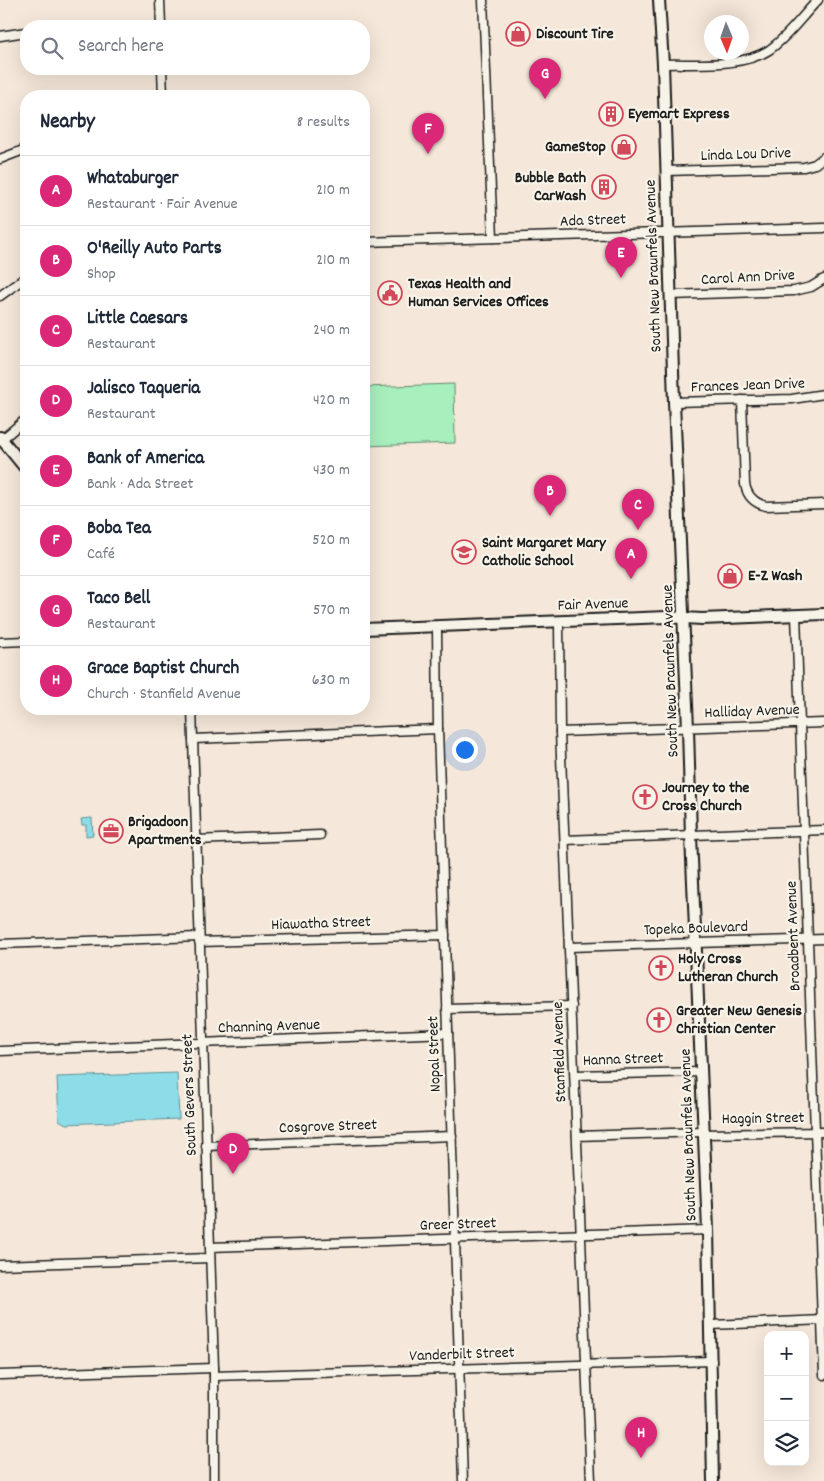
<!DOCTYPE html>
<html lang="en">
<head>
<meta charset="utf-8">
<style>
	body { margin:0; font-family:Dekko,sans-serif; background:#f2f2f3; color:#1f2937 }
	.controls { position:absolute; right:15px; bottom:15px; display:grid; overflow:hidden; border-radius:10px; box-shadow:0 5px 20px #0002 }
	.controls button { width:45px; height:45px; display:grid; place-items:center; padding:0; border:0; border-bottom:1px solid #e0e1e3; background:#fff; color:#1f2937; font:25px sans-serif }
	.compass { position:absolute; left:704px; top:15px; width:45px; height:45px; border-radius:50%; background:#fff; box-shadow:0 5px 20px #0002; rotate:178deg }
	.you { position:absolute; left:464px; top:749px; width:18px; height:18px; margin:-12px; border:4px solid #fff; border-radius:50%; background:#1a73e8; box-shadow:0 0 0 8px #1a73e833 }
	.badge { display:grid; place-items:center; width:32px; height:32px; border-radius:50%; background:#db2777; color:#fff; font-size:16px; font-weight:700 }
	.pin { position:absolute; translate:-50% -41px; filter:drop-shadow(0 1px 2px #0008) }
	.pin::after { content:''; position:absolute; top:26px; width:18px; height:15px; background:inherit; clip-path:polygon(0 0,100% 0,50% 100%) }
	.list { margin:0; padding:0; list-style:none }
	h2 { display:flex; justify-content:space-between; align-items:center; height:65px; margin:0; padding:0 20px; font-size:21px }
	h2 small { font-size:16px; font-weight:400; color:#747a83 }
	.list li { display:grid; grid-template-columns:32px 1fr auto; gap:15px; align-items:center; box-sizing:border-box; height:70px; padding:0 20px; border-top:1px solid #e0e1e3 }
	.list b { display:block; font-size:19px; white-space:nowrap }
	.list p { margin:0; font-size:16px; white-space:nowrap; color:#747a83 }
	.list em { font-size:16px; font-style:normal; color:#747a83 }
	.icon { flex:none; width:28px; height:28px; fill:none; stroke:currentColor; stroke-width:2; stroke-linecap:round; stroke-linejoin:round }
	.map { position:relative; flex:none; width:824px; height:1481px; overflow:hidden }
	.search { position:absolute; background:#fff; box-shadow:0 5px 20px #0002; left:20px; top:20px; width:350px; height:55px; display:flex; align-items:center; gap:12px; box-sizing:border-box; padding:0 18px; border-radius:20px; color:#747a83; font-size:19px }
	.panel { position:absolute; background:#fff; box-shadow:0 5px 20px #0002; left:20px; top:90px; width:350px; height:625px; border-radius:20px }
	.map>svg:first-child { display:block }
	.garden { fill:#a7efbd; stroke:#62866c }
	.water { fill:#8ddde8; stroke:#609096 }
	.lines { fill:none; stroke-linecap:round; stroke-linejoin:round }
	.minor-casing { stroke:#1c1c1c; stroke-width:11 }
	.major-casing { stroke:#1c1c1c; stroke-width:14 }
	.minor { stroke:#f7f3e8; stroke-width:8 }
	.major { stroke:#f7f3e8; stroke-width:10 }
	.labels { text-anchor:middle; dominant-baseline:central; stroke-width:4.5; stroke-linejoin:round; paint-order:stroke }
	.poi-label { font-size:16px; font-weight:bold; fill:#1c1c1c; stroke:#f7f3e8; text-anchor:start }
	.street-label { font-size:16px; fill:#1c1c1c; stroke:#f7f3e8 }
</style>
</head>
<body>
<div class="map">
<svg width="824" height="1481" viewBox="0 0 824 1481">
	<rect width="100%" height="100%" fill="#f5e7d9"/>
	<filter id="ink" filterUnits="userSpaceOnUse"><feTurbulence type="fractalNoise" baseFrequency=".02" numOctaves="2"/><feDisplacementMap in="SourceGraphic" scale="10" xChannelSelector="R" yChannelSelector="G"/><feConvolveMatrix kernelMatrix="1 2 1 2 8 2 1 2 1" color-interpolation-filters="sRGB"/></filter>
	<g filter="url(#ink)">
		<polygon class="garden" points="454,384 455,443 364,446 364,387"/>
		<g class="water">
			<polygon points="92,818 93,835 86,836 86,825 82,825 81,819"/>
			<polygon points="177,1073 179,1119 66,1124 59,1120 57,1077"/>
		</g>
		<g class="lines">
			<g class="minor-casing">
				<g id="minor">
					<polyline points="160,0 161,26"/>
					<polyline points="483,0 493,238"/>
					<polyline points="0,36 26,32"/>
					<path d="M663,64C696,63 741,68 769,50C788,37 802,16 818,0"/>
					<polyline points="162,69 163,96"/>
					<polyline points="0,159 26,149"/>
					<polyline points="666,171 804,167 815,164 824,157"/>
					<polyline points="364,242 824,228"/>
					<polyline points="670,295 794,291 811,287 824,279"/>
					<polyline points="0,296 26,277"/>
					<path d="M742,400L745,484C747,496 754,503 766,506L824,504"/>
					<polyline points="674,402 792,399 824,394"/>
					<polyline points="0,441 26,419"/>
					<polyline points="796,615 824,1375"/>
					<polyline points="559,621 560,732 591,1481"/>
					<polyline points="437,626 438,729 463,1481"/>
					<polyline points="0,642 26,641"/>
					<polyline points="192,709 214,1368 214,1481"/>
					<polyline points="560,732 824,723"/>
					<polyline points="193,739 438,729"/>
					<polyline points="196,840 320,835"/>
					<polyline points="565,840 824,830"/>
					<polyline points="199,942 445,935"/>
					<polyline points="0,944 199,937"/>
					<polyline points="569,947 824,939"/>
					<polyline points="447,1009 572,1006"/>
					<polyline points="0,1051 448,1033"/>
					<polyline points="575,1075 702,1072"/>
					<polyline points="703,1134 824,1132"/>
					<polyline points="577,1136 703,1132"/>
					<polyline points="206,1146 452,1136"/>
					<polyline points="210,1247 708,1230"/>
					<polyline points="0,1265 210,1258"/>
					<polyline points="711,1325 824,1320"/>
					<polyline points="0,1375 214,1368"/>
					<polyline points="214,1376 712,1361"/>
				</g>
			</g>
			<g class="major-casing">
				<g id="major">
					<polyline points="659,0 663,64 674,402 688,728 691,836 708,1230 713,1481"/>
					<polyline points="0,437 26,469"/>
					<polyline points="364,629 667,617 702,619 824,614"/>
				</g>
			</g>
			<use href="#minor" class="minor"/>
			<use href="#major" class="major"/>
		</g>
	</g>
	<defs>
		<g id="shop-ring" transform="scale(1.25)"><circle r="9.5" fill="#f7f3e8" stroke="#d1495b" stroke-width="1.5"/><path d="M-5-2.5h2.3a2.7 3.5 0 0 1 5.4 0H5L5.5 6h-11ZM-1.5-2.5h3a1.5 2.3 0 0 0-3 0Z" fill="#d1495b"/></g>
		<g id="building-ring" transform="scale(1.25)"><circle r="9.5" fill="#f7f3e8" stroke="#d1495b" stroke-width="1.5"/><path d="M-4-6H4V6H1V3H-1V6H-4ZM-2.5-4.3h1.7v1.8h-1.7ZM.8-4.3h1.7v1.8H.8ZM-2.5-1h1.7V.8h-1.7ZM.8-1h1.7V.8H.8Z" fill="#d1495b"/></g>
		<g id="civic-ring" transform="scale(1.25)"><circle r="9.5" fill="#f7f3e8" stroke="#d1495b" stroke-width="1.5"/><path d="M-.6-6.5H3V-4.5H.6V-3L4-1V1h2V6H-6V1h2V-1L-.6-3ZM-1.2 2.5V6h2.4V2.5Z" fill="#d1495b"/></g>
		<g id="school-ring" transform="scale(1.25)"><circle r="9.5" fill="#f7f3e8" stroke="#d1495b" stroke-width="1.5"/><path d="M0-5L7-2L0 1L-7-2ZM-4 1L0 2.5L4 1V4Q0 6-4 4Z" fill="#d1495b"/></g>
		<g id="church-ring" transform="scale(1.25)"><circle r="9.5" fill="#f7f3e8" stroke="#d1495b" stroke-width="1.5"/><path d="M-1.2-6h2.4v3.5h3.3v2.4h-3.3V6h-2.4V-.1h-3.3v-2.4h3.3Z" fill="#d1495b"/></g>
		<g id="office-ring" transform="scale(1.25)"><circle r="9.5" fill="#f7f3e8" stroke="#d1495b" stroke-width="1.5"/><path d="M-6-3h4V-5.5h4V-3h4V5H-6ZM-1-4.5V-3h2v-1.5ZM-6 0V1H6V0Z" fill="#d1495b"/></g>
	</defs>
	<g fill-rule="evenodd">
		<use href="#shop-ring" x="518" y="34"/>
		<use href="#building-ring" x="611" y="114"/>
		<use href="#shop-ring" x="624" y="147"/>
		<use href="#building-ring" x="604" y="187"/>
		<use href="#civic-ring" x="390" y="293"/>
		<use href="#school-ring" x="464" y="552"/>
		<use href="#shop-ring" x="730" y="576"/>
		<use href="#church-ring" x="645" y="797"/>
		<use href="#office-ring" x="111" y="831"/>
		<use href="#church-ring" x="661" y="968"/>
		<use href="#church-ring" x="659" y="1020"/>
	</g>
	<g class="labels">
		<g class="poi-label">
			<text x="536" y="34">Discount Tire</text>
			<text x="628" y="114">Eyemart Express</text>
			<text x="606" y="147" text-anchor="end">GameStop</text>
			<text x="586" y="178" text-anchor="end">Bubble Bath<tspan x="586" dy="18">CarWash</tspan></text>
			<text x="408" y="284">Texas Health and<tspan x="408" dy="18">Human Services Offices</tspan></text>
			<text x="482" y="543">Saint Margaret Mary<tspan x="482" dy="18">Catholic School</tspan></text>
			<text x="748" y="576">E-Z Wash</text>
			<text x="662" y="788">Journey to the<tspan x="662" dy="18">Cross Church</tspan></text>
			<text x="128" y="822">Brigadoon<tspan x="128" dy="18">Apartments</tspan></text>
			<text x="678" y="959">Holy Cross<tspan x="678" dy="18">Lutheran Church</tspan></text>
			<text x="676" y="1011">Greater New Genesis<tspan x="676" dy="18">Christian Center</tspan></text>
		</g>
		<g class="street-label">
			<text transform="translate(746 155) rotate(-2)">Linda Lou Drive</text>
			<text transform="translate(593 221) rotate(-2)">Ada Street</text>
			<text transform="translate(654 266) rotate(-92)">South New Braunfels Avenue</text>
			<text transform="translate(748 278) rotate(-3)">Carol Ann Drive</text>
			<text transform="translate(748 386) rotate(-2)">Frances Jean Drive</text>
			<text transform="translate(593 605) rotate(-2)">Fair Avenue</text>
			<text transform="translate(671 671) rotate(-92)">South New Braunfels Avenue</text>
			<text transform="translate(752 712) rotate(-2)">Halliday Avenue</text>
			<text transform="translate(321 924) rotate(-2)">Hiawatha Street</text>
			<text transform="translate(696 929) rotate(-2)">Topeka Boulevard</text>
			<text transform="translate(794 936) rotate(-92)">Broadbent Avenue</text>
			<text transform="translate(269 1027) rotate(-2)">Channing Avenue</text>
			<text transform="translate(560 1052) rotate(-92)">Stanfield Avenue</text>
			<text transform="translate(435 1054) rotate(-92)">Nopal Street</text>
			<text transform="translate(623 1060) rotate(-2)">Hanna Street</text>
			<text transform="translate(190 1095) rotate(-92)">South Gevers Street</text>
			<text transform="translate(763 1119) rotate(-1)">Haggin Street</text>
			<text transform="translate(328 1127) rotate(-2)">Cosgrove Street</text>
			<text transform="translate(689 1135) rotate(-92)">South New Braunfels Avenue</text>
			<text transform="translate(458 1225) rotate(-2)">Greer Street</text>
			<text transform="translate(462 1355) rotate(-2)">Vanderbilt Street</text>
		</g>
	</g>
</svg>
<div class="controls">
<button>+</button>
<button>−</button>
<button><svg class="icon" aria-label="layers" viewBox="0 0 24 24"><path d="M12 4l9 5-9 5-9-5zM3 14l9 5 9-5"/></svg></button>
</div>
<svg class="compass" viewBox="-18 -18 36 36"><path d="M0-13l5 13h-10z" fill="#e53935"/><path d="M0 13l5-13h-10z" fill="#747a83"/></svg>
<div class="you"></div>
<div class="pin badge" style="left:631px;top:579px">A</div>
<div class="pin badge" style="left:550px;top:516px">B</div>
<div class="pin badge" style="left:638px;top:530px">C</div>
<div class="pin badge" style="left:233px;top:1174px">D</div>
<div class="pin badge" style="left:621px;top:278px">E</div>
<div class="pin badge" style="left:428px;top:154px">F</div>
<div class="pin badge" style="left:545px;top:99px">G</div>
<div class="pin badge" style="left:641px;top:1458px">H</div>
<div class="search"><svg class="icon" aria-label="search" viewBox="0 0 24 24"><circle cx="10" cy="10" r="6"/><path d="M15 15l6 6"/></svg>Search here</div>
<section class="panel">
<h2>Nearby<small>8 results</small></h2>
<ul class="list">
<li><span class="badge">A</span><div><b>Whataburger</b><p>Restaurant · Fair Avenue</p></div><em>210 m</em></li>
<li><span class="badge">B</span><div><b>O'Reilly Auto Parts</b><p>Shop</p></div><em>210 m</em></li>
<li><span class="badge">C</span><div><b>Little Caesars</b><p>Restaurant</p></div><em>240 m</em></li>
<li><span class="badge">D</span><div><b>Jalisco Taqueria</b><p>Restaurant</p></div><em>420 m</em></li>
<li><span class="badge">E</span><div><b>Bank of America</b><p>Bank · Ada Street</p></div><em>430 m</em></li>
<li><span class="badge">F</span><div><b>Boba Tea</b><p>Café</p></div><em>520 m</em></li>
<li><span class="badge">G</span><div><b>Taco Bell</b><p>Restaurant</p></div><em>570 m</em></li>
<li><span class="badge">H</span><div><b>Grace Baptist Church</b><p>Church · Stanfield Avenue</p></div><em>630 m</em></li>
</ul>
</section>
</div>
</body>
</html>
